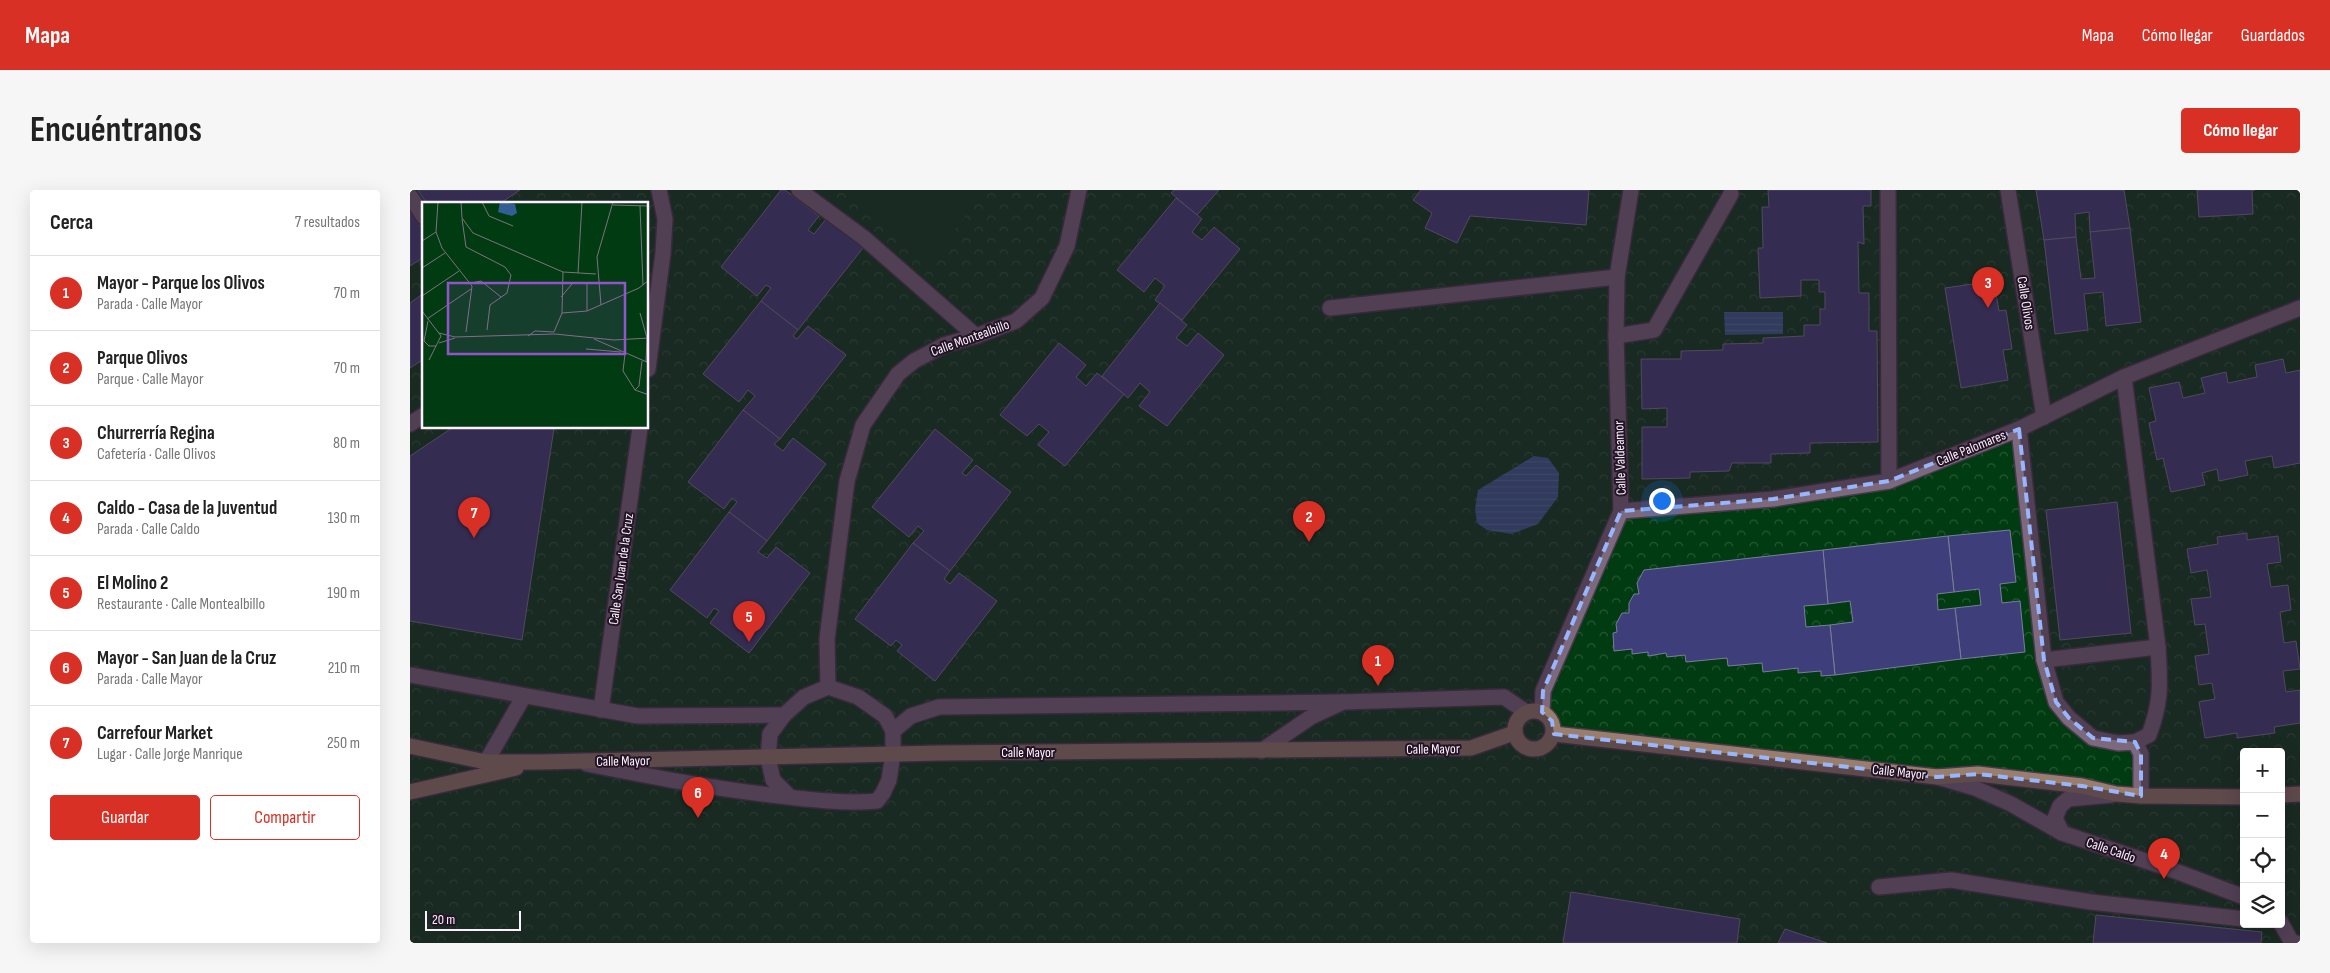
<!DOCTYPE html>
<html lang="es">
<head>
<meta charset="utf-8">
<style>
	body { margin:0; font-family:"Sofia Sans Condensed",sans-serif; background:#f6f6f6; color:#222 }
	.controls { position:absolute; right:15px; bottom:15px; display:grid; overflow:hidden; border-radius:5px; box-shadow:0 5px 20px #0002 }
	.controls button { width:45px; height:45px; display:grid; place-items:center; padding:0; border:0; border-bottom:1px solid #e0e0e0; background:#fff; color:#222; font:25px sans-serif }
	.scale { position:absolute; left:15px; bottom:12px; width:96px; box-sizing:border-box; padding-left:5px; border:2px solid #fcf0fd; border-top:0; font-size:14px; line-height:18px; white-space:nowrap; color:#fcf0fd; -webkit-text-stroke:4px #231425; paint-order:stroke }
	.you { position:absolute; left:1251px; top:310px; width:18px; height:18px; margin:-12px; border:4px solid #fff; border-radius:50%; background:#1a73e8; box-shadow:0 0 0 8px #1a73e833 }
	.badge { display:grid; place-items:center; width:32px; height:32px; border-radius:50%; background:#d93025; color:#fff; font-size:16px; font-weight:700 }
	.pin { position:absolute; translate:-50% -41px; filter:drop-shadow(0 1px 2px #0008) }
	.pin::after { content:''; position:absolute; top:26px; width:18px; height:15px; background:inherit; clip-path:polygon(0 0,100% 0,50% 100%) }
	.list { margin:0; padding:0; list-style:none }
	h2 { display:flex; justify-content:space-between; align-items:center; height:65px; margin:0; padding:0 20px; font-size:21px }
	h2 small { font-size:16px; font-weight:400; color:#767676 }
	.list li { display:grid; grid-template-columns:32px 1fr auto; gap:15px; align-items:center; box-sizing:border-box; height:75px; padding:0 20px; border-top:1px solid #e0e0e0 }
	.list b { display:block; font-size:19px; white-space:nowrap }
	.list p { margin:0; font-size:16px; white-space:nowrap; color:#767676 }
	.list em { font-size:16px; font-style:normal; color:#767676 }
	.actions { display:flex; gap:10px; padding:15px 20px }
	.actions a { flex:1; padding:11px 0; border:1px solid #d93025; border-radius:5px; text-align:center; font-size:18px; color:#d93025 }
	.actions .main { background:#d93025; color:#fff }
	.icon { flex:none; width:28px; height:28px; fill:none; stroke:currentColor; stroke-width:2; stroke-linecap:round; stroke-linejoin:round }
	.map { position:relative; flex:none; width:1890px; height:753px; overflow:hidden; border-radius:5px }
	header { display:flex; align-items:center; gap:30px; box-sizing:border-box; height:70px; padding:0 25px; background:#d93025; color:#fff }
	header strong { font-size:24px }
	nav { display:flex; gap:28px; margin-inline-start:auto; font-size:18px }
	.intro { display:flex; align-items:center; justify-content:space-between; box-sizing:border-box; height:120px; padding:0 30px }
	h1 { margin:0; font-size:35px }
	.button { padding:12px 22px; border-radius:5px; background:#d93025; color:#fff; font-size:18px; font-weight:700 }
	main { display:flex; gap:30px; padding:0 30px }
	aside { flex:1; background:#fff; border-radius:5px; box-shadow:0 5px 20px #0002 }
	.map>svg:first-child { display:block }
	.park { fill:url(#park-crowns); fill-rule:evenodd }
	.pitch { fill:#013b12 }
	.water { fill:url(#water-rules) }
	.building { fill:#3e3e7a; stroke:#7b7d98 }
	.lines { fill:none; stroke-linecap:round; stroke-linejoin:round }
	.lane-casing { stroke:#483a4a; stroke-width:18 }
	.street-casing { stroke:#483a4a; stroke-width:18 }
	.secondary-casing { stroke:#483a4a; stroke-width:18 }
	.lane { stroke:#7d697e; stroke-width:15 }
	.street { stroke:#7d697e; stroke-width:15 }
	.secondary { stroke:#9a7e6d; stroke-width:15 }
	.marked { fill:none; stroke:#97b6fd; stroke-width:4; stroke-dasharray:10 6; stroke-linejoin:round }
	.labels { text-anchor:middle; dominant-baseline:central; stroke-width:4; stroke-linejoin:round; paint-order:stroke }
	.street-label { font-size:14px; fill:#fcf0fd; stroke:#231425 }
	.inset-road { fill:none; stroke:#807181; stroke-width:1 }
	.view { fill:#9553cb; fill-opacity:0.15; stroke:#9553cb; stroke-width:2.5 }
	.inset-edge { fill:none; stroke:#fcf0fd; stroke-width:2.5 }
</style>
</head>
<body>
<header>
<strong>Mapa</strong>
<nav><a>Mapa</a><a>Cómo llegar</a><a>Guardados</a></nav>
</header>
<div class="intro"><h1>Encuéntranos</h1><a class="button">Cómo llegar</a></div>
<main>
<aside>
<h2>Cerca<small>7 resultados</small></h2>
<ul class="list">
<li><span class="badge">1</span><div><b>Mayor - Parque los Olivos</b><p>Parada · Calle Mayor</p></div><em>70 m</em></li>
<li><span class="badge">2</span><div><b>Parque Olivos</b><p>Parque · Calle Mayor</p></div><em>70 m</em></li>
<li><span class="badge">3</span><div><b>Churrerría Regina</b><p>Cafetería · Calle Olivos</p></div><em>80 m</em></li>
<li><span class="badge">4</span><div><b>Caldo - Casa de la Juventud</b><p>Parada · Calle Caldo</p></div><em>130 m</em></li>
<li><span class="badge">5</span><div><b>El Molino 2</b><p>Restaurante · Calle Montealbillo</p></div><em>190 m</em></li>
<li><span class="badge">6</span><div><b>Mayor - San Juan de la Cruz</b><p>Parada · Calle Mayor</p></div><em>210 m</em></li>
<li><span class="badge">7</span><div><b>Carrefour Market</b><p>Lugar · Calle Jorge Manrique</p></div><em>250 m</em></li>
</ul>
<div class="actions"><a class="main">Guardar</a><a>Compartir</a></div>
</aside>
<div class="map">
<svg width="1890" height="753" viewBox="0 0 1890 753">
	<defs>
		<pattern id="park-crowns" width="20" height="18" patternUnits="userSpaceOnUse" patternTransform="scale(1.25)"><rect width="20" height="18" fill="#013b12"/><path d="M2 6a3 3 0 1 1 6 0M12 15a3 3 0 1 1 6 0" fill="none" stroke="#275835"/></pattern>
		<pattern id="water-rules" width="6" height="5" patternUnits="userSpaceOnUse" patternTransform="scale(1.25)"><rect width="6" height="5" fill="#345f95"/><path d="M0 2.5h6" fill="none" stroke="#5276a5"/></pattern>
	</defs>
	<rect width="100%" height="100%" fill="#2d1d2f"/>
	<path class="park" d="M0,0H1890V753H0ZM14,14H238V238H14ZM1834,562H1871V734H1834Z"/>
	<polygon class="pitch" points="434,0 575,0 520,72"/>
	<g class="water">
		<polygon points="1314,122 1373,122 1373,144 1315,145"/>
		<polygon points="1124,266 1138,268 1149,283 1148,307 1128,334 1101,344 1077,340 1067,333 1065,319 1068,300"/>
	</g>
	<g class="building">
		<polygon points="8,0 110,0 89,14 17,14"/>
		<polygon points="371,0 375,0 409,26 398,40 404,44 416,29 453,58 388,140 351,111 361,98 356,95 347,106 311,77"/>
		<polygon points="764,0 809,0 787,25 761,3"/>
		<polygon points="1011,0 1179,0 1176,35 1060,26 1047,53 1015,38 1022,23 1003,10"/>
		<polygon points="1358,0 1461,0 1461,16 1453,16 1454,54 1448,52 1449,103 1459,103 1459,141 1467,141 1468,252 1400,253 1400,263 1361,264 1361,273 1322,273 1319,281 1280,282 1280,288 1232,289 1232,237 1257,237 1257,218 1232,219 1231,169 1271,169 1271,161 1313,160 1313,154 1353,153 1353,148 1394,146 1394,135 1410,135 1410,119 1415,119 1415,102 1409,102 1409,90 1391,90 1391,106 1350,108 1348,58 1353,58 1352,17 1359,17"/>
		<polygon points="1626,0 1714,0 1720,38 1680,42 1679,22 1665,24 1666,47 1634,50"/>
		<polygon points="1787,0 1845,0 1842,0 1843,24 1789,27"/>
		<polygon points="766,8 792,29 782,42 792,50 804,37 830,59 772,130 745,110 755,96 745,88 734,102 707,80"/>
		<polygon points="0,20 14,41 14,67 0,76"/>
		<polygon points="1720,38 1731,132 1696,136 1693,102 1674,104 1678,140 1645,144 1634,50 1666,47 1671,89 1685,88 1680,42"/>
		<polygon points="1584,91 1589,121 1596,120 1602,159 1593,160 1598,190 1551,198 1535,98"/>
		<polygon points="14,103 14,169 0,178 0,113"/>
		<polygon points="351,111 388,140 383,146 387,149 398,136 436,165 370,249 333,220 345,206 338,200 329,212 293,184"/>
		<polygon points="750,113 777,135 766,148 777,156 788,143 814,165 757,236 729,216 740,202 730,193 718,208 692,186"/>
		<polygon points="649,153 676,175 666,187 676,196 687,183 714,204 655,276 628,255 639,242 629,234 617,246 590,225"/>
		<polygon points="1873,169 1876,183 1890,180 1890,273 1864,278 1862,266 1835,271 1838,285 1809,291 1807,279 1792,283 1795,295 1761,302 1753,268 1747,270 1739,233 1746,231 1739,198 1769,192 1773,208 1795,203 1791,188 1816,182 1818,193 1847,187 1845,175"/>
		<polygon points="333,220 370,249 364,254 373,261 383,248 416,274 357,351 319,322 327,312 322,308 314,319 278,292"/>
		<polygon points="42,238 144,238 112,450 0,431 0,266"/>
		<polygon points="525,239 563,270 552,283 556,286 566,275 601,302 540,381 503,353 514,341 508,336 499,347 462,317"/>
		<polygon points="1707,312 1721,443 1650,450 1636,320"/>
		<polygon points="319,322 357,351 348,362 357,368 366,357 400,383 339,463 300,433 309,421 304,418 297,428 260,400"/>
		<polygon points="1600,340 1606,392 1590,394 1592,413 1610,411 1615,462 1551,469 1545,418 1571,415 1569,399 1544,402 1538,346"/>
		<polygon points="1837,343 1837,350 1868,346 1871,372 1857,374 1861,397 1878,395 1881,420 1870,422 1874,453 1886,451 1890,479 1873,481 1876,502 1890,500 1890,533 1864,537 1865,543 1827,548 1827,543 1795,548 1789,512 1805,509 1802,493 1789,495 1785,466 1799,464 1795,434 1785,435 1781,409 1801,407 1797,380 1781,383 1777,359 1808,354 1807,347"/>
		<polygon points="1538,346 1544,402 1527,404 1528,420 1545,418 1551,469 1425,485 1420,435 1443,432 1440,411 1418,414 1413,360"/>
		<polygon points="503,353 540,381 534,389 540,394 549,383 587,411 525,491 487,461 492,455 486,450 481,456 445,429"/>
		<polygon points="1413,360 1418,414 1394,416 1396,437 1420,435 1425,485 1411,486 1411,481 1388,483 1388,478 1353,482 1352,473 1318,476 1317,468 1276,472 1275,465 1257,467 1256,463 1238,466 1238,462 1222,464 1222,459 1204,461 1203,443 1207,442 1206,434 1212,423 1219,423 1219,413 1224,404 1229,404 1227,393 1234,380"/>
		<polygon points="1161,702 1330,729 1327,753 1153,753"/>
		<polygon points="1686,725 1852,742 1851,753 1683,753"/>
		<polygon points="1375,739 1417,753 1368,753"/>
	</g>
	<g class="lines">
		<g class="lane-casing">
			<g id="lane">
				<polyline points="920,118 1207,87"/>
				<polyline points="0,485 228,526 374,525"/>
				<polyline points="483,541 501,526 529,517 933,512"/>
				<polyline points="76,572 114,506"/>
				<path d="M177,574C238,586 299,598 361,605C396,609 431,614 467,611L473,603L479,590L483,564V541L475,526L448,507L418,497L394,507L374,525L360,544L358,568L363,590L380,607"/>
			</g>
		</g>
		<g class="street-casing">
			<g id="street">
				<polyline points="389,0 454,48 566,146"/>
				<polyline points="1478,0 1479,291"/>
				<polyline points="1598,0 1634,227"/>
				<polyline points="0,6 14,27"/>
				<polyline points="1206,146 1244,140 1321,4"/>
				<polyline points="238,179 253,63 255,29 249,0"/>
				<polyline points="0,234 14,225"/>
				<polyline points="1609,239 1634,470 1646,512 1659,528 1683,548 1708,553 1725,552 1731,564 1731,606"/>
				<polyline points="1211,321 1363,309 1479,291 1609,239 1714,187 1890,118"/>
				<polyline points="1634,470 1748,457 1714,187"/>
				<polyline points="418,497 417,449 437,291 453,235 488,184 504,171 534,155 566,146 606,131 632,108 657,56 669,0"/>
				<polyline points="191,520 230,238"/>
				<polyline points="1132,522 1133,501 1211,321 1206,146 1207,87 1221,0"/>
				<path d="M1725,552L1739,545C1752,510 1750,494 1748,457"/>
				<polyline points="851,561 901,527 933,512 1094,507 1116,522"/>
				<polyline points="1528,587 1565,598 1601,614 1652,643 1760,679 1834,707"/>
				<polyline points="1652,643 1645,628 1650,616 1658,609 1702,605"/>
				<polyline points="1469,697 1541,690 1681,712 1834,729"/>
				<polyline points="1871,733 1881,751 1886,753"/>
			</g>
		</g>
		<g class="secondary-casing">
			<g id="secondary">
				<circle cx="1124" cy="540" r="19"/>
				<polyline points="1144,544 1527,587 1568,584 1672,596 1706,604 1731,606 1834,607"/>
				<polyline points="0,556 76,572 129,572 530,563 1061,558 1104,543"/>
				<polyline points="0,602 106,578"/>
				<polyline points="1871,605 1890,604"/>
			</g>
		</g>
		<use href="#lane" class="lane"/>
		<use href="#street" class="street"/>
		<use href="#secondary" class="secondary"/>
	</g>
	<path d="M0 0H1890V753H0ZM1609,239L1634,470L1646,512L1659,528L1683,548L1725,552L1731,564V606L1672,596L1568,584L1527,587L1144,544L1142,531L1132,522L1133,501L1211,321L1363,309L1479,291Z" fill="#2d1d2f" fill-opacity=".55" fill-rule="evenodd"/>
	<path class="marked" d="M1609,239L1634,470L1646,512L1659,528L1683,548L1725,552L1731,564V606L1672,596L1568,584L1527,587L1144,544L1142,531L1132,522L1133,501L1211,321L1363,309L1479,291Z"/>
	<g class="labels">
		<g class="street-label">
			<text transform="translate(1616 113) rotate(81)">Calle Olivos</text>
			<text transform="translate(560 148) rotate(-20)">Calle Montealbillo</text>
			<text transform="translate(1561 258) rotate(-22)">Calle Palomares</text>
			<text transform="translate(1210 268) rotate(-92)">Calle Valdeamor</text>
			<text transform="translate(211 379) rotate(-82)">Calle San Juan de la Cruz</text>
			<text transform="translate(1023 559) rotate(-1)">Calle Mayor</text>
			<text x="618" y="562">Calle Mayor</text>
			<text transform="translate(213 571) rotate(-1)">Calle Mayor</text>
			<text transform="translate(1489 582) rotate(6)">Calle Mayor</text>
			<text transform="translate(1701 660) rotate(19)">Calle Caldo</text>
		</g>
	</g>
	<g transform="translate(12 12)">
		<rect width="226" height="226" fill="#2d1d2f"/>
		<path d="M0,0H226V226H0Z" fill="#013b12"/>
		<path d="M141,39L149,42L142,59L133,56ZM70,63L85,75L74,88L60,76ZM168,156L183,157L180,177L166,175Z" fill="#013b12"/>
		<path d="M78,0L93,2L95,11L90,14L76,10Z" fill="#345f95"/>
		<path class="inset-road" d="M16,0L14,30L20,46L50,84L44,130M39,0L40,16L51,31L141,70L174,72M60,0L67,14L91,24M191,3L227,4M218,4L221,83M40,17L44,45L83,65L89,73L85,91L68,103L65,128M0,39L14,30M0,66L23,51M156,71L160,0M49,81L59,79L79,95M165,81V109M0,94L37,69M139,95L150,82M179,103L175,55L191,0M0,109L19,134L7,158M140,111L165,109L217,86L227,78M218,111L225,136L224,160M5,117L49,87M6,119L2,139L7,144H14M132,130L140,111L141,70M17,131L33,135L133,132L192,138L227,136M106,134L113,129L132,130M172,137L227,161M17,141L33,136M164,147L199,150M203,152L201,169L213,188L227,193M213,188L217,184L220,159"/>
		<path class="view" d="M26,81H203V152H26Z"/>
		<rect width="226" height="226" class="inset-edge"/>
	</g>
</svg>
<div class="controls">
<button>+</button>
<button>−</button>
<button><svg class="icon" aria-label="locate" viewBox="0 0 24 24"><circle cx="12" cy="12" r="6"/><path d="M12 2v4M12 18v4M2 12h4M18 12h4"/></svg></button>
<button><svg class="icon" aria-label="layers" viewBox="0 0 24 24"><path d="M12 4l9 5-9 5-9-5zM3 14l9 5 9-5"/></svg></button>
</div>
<div class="scale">20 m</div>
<div class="you"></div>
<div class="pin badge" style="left:968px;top:496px">1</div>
<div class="pin badge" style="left:899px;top:352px">2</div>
<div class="pin badge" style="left:1578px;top:118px">3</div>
<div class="pin badge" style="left:1754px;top:689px">4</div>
<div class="pin badge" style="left:339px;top:452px">5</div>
<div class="pin badge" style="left:288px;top:628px">6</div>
<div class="pin badge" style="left:64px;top:348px">7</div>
</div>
</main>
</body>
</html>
